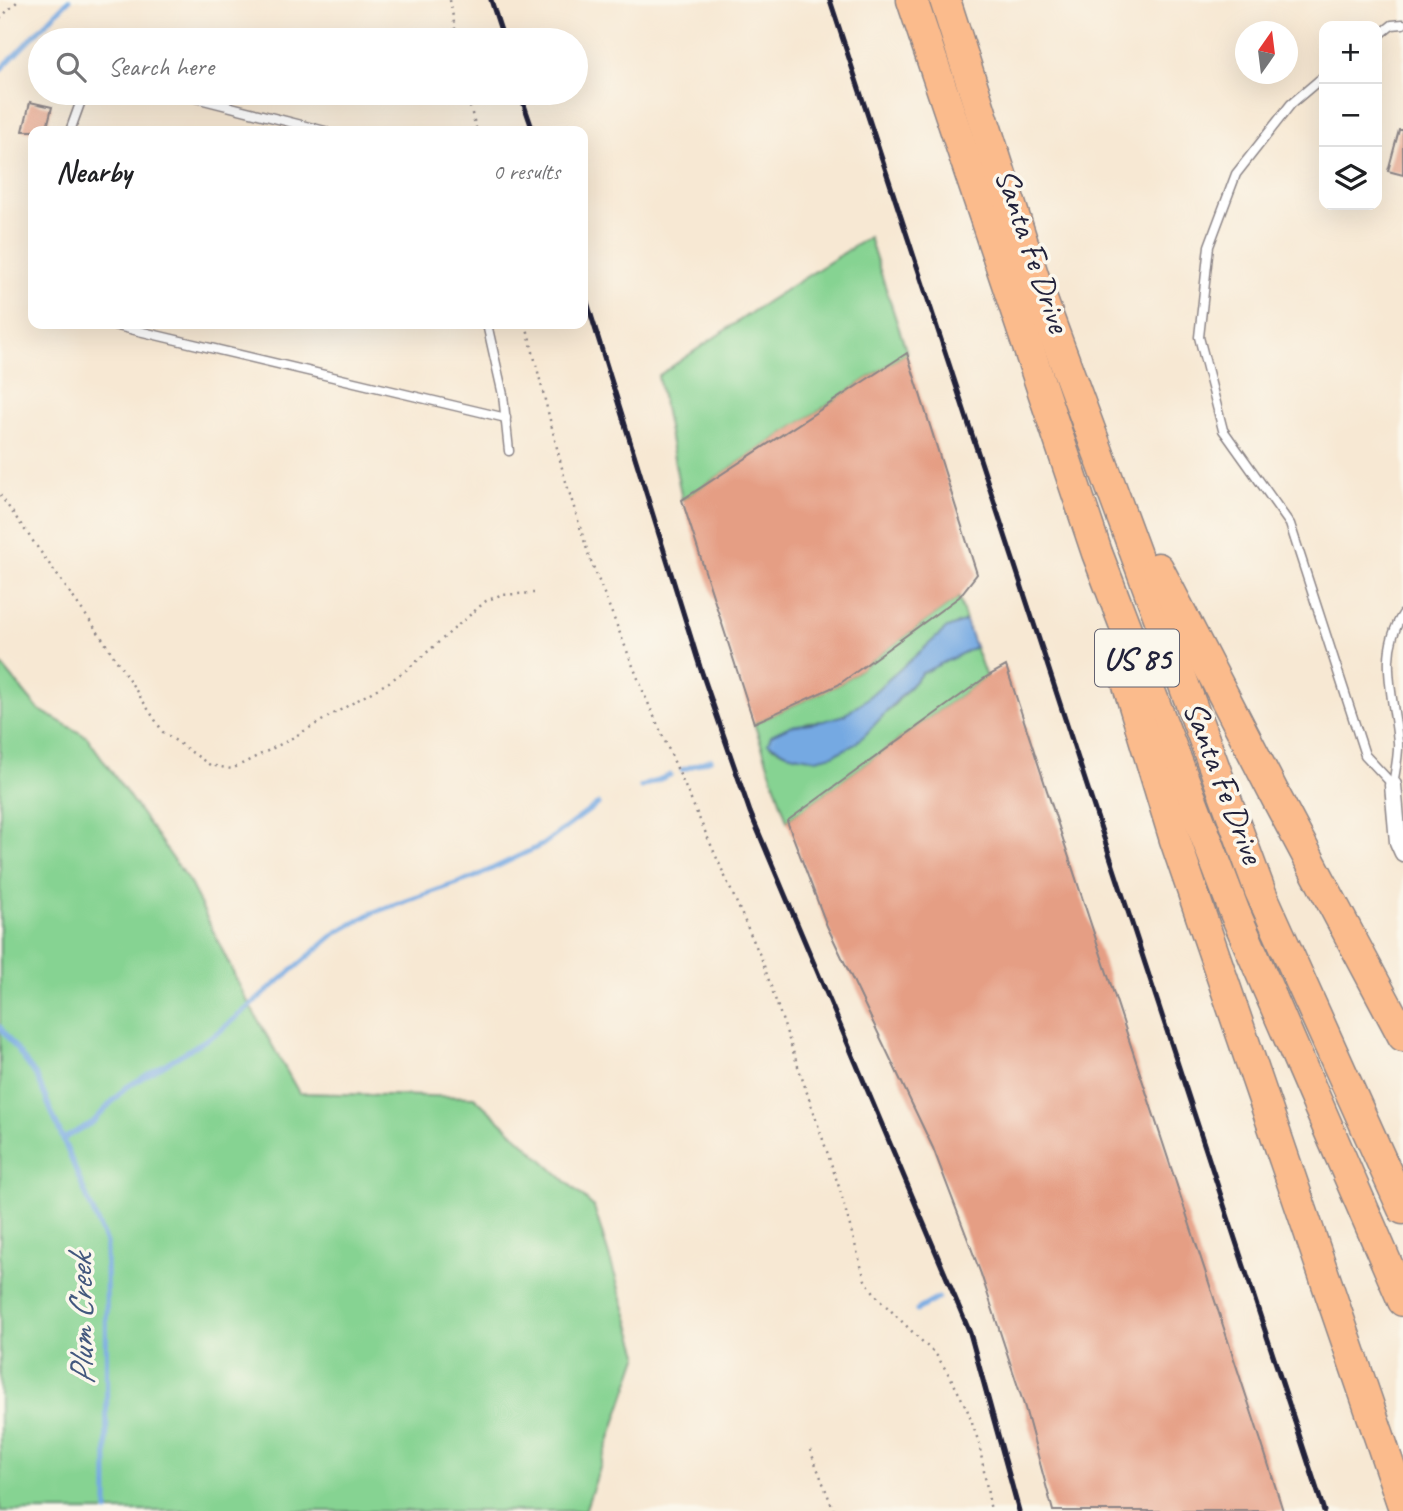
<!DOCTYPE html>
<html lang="en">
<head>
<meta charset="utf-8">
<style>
	body { margin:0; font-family:Caveat,sans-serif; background:#f2f2f2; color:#202124 }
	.controls { position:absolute; right:21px; top:21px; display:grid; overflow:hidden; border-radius:14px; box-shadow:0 7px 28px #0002 }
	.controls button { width:63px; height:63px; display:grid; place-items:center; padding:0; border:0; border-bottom:2px solid #e0e0e0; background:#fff; color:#202124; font:35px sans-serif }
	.compass { position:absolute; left:1235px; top:21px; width:63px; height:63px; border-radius:50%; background:#fff; box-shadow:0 7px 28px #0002; rotate:14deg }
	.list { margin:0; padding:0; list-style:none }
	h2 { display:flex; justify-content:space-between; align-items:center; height:91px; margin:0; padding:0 28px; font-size:30px }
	h2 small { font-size:23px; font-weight:400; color:#757577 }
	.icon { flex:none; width:38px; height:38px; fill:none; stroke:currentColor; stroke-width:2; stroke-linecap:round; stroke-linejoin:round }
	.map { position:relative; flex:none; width:1403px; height:1511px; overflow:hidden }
	.search { position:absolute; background:#fff; box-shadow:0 7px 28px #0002; left:28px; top:28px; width:560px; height:77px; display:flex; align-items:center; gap:18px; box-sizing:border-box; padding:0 24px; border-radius:38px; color:#757577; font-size:26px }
	.panel { position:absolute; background:#fff; box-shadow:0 7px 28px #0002; left:28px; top:126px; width:560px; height:203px; border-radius:14px }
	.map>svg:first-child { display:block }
	.green { fill:#86d392; stroke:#547a66; stroke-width:2 }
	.water { fill:#74a9e2; stroke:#4b668e; stroke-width:2 }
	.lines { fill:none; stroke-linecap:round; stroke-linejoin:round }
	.stream { stroke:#74a9e2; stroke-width:5 }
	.building { fill:#e59e84 }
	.lane-casing { stroke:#8c8587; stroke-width:11 }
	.street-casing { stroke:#8c8587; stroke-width:19 }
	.highway-casing { stroke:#8c8587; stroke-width:33 }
	.path { stroke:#8c8587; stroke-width:2.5; stroke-dasharray:2 5; stroke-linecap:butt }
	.lane { stroke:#fff; stroke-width:8 }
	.street { stroke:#fff; stroke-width:16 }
	.highway { stroke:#fbbb8c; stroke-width:30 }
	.rail { stroke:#22223b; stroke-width:5 }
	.labels { text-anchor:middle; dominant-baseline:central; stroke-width:7; stroke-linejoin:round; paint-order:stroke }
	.shield { fill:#fbf7ec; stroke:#636270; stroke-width:2 }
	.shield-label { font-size:32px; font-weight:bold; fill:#22223b }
	.street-label { font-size:33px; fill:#22223b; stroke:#fbf7ec }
	.water-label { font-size:35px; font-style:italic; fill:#43587e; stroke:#fbf7ec }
</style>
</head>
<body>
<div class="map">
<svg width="1403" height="1511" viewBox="0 0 1403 1511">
	<rect width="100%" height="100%" fill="#fbf7ec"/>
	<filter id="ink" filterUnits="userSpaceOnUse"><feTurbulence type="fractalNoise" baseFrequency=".0143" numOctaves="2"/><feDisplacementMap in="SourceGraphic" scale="14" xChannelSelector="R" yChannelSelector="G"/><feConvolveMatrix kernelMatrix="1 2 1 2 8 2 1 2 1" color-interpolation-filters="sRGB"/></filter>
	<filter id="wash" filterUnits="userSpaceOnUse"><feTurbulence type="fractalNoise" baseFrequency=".00686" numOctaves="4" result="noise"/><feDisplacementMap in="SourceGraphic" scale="28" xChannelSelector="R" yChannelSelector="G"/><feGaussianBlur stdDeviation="1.57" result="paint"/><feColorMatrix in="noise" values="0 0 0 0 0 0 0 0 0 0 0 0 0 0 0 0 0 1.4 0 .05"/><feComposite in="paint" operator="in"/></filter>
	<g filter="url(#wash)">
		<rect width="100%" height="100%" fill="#f7e8d3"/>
		<g class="green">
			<polygon points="869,237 907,353 682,500 658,376 768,301"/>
			<polygon points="959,597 966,621 947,628 864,701 844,715 824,721 807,722 771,746 787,753 852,746 893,706 922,673 975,647 986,677 787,821 754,723 838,685"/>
			<polygon points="0,663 38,709 87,737 190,883 244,995 299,1093 474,1097 594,1207 639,1354 585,1511 0,1511"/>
		</g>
		<polygon class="water" points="966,621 975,647 922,673 865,735 852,746 833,755 816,759 799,756 787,753 768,743 771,735 790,726 824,721 844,715 864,701 947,628"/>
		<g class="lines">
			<g class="stream">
				<polyline points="0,70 69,0"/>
				<polyline points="682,770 711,759"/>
				<polyline points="641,787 670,775"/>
				<polyline points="0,1027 37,1077 106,1243 107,1511"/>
				<polyline points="63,1139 93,1122 125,1088 219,1032 336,933 372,913 475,877 542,845 598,804"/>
				<polyline points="917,1310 938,1298"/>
			</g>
		</g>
		<g id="blocks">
			<g class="building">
				<polygon points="30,102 52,107 46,131 23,131"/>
				<polygon points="1399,130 1403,130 1403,175 1388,171"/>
				<polygon points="907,353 977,574 959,597 838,685 754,723 682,500"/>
				<polygon points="1006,666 1261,1441 1283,1511 1053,1511 1025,1408 981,1274 933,1148 827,926 787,821 986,677"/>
			</g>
		</g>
	</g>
	<g filter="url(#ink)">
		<use href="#blocks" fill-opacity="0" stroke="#8c8587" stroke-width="2"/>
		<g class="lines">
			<g class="lane-casing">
				<g id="lane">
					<polyline points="1377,37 1392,25 1403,24"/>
					<polyline points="1324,76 1291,104 1236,174 1209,246 1199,337 1223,430 1290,524 1365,755 1393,785"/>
					<polyline points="176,93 325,131"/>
					<polyline points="70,131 82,98 87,93"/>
					<polyline points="109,324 506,418"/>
					<polyline points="487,324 503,395 509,451"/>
					<path d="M1393,785C1395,771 1399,755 1398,742C1394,697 1377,654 1403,614"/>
				</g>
			</g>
			<g class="street-casing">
				<polyline id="street" points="1393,785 1398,842 1403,853"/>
			</g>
			<g class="highway-casing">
				<g id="highway">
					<polyline points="912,0 1097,553 1235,913 1403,1301"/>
					<polyline points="945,0 1035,281 1260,891 1403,1209"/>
					<polyline points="1158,568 1277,799 1403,1036"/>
					<polyline points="1127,682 1175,840 1403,1506"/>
				</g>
			</g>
			<g class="path">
				<polyline points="450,0 457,40"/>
				<polyline points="0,18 19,0"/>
				<polyline points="466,93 477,131"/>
				<polyline points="526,324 563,472 589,556 645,696 762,960 839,1187 865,1280 878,1298 937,1356 951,1378 967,1409 979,1443 991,1511"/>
				<polyline points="0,495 100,635 163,732 210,765 232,769 285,742 389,682 409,668 486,601 500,595 534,593"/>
				<polyline points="810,1450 834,1511"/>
			</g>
			<use href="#lane" class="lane"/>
			<use href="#street" class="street"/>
			<use href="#highway" class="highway"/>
			<g class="rail">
				<polyline points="491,0 504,40"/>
				<polyline points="830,0 1324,1511"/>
				<polyline points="520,93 533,131"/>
				<polyline points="583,289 700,667 750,812 970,1333 1019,1511"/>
			</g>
		</g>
	</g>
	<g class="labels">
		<rect class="shield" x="1095" y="629.5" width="84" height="57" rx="5"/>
		<g class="shield-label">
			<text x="1137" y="658">US 85</text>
		</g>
		<g class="street-label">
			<text transform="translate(1033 250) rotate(71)">Santa Fe Drive</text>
			<text transform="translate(1224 782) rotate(69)">Santa Fe Drive</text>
		</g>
		<g class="water-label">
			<text transform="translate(81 1320) rotate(-91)">Plum Creek</text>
		</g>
	</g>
</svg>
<div class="controls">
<button>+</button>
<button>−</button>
<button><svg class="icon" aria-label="layers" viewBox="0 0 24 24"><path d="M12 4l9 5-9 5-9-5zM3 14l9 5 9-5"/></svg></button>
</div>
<svg class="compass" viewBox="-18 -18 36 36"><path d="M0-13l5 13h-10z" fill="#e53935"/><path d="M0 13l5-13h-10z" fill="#757577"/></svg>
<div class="search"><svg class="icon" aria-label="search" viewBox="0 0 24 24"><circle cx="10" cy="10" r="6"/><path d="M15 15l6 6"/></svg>Search here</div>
<section class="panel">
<h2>Nearby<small>0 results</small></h2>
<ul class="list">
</ul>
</section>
</div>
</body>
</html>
